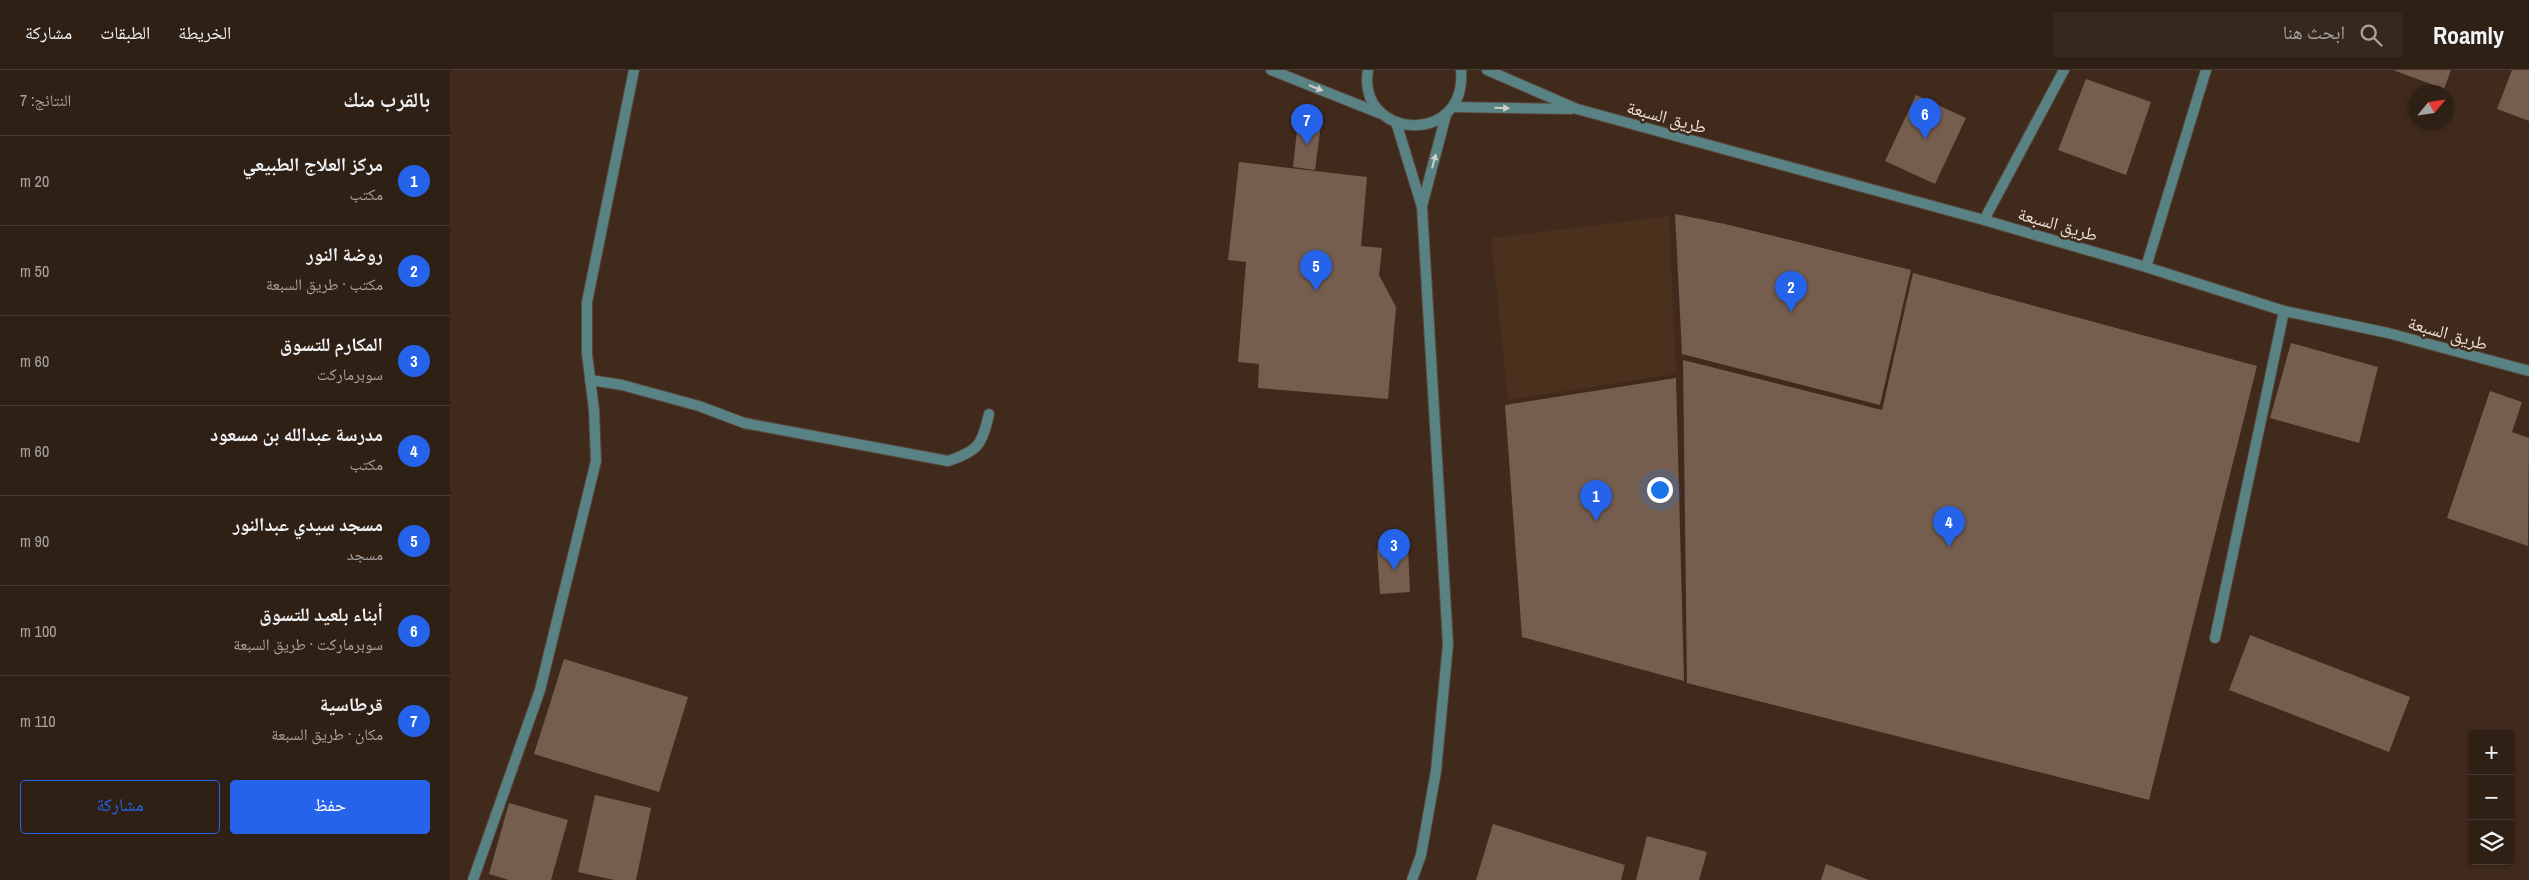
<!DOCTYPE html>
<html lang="ar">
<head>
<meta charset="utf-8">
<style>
	body { margin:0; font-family:"Archivo Narrow","Noto Naskh Arabic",sans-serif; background:#37281e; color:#f1f3f6; direction:rtl }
	.controls { position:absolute; right:15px; bottom:15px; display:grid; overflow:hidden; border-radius:5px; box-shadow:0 1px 4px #0004 }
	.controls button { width:45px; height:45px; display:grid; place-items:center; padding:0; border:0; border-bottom:1px solid #4a3e34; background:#2f2015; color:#f1f3f6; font:25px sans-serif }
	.compass { position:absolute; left:1959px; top:15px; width:45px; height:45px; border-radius:50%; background:#2f2015; box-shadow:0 1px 4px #0004; rotate:61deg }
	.you { position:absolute; left:1209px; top:419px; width:18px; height:18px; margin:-12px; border:4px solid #fff; border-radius:50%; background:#1a73e8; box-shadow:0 0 0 8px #1a73e833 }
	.badge { display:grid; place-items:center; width:32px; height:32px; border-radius:50%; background:#2563eb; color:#fff; font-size:16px; font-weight:700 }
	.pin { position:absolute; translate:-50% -41px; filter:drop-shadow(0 1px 2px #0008) }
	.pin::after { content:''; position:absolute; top:26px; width:18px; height:15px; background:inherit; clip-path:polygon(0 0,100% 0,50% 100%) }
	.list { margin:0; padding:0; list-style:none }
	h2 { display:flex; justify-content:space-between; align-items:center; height:65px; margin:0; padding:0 20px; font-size:21px }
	h2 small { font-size:16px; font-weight:400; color:#a7a3a0 }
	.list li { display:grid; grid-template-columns:32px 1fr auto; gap:15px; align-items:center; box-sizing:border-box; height:90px; padding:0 20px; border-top:1px solid #4a3e34 }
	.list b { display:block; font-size:19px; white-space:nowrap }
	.list p { margin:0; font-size:16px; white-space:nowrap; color:#a7a3a0 }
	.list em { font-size:16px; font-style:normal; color:#a7a3a0 }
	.actions { display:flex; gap:10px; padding:15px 20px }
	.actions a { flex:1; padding:11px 0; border:1px solid #2563eb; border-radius:5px; text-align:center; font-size:18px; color:#2563eb }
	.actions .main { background:#2563eb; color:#fff }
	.icon { flex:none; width:28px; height:28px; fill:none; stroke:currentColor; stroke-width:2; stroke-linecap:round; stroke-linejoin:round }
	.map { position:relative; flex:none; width:2079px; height:810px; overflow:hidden; direction:ltr }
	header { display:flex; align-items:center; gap:30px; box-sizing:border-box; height:70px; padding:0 25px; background:#2f2015; border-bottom:1px solid #4a3e34 }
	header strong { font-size:24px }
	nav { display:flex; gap:28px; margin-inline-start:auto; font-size:18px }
	.search { width:350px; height:45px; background:#37281e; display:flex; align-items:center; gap:12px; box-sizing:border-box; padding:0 18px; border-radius:5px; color:#a7a3a0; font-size:19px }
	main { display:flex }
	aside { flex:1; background:#2f2015 }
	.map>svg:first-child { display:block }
	.built { fill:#4b301d }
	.building { fill:#755e4e }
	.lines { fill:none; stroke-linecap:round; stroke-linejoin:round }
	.minor-casing { stroke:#5b473a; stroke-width:12 }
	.tertiary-casing { stroke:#5b473a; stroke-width:12 }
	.minor { stroke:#588284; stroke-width:10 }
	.tertiary { stroke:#588284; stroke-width:10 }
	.oneway { fill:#d0cdc6 }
	.labels { text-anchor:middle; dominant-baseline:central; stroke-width:5; stroke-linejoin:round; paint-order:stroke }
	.street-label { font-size:18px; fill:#eee0d7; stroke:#3f2a1c }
</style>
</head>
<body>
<header>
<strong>Roamly</strong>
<div class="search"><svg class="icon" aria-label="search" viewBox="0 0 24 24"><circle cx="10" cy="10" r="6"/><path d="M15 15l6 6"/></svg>ابحث هنا</div>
<nav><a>الخريطة</a><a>الطبقات</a><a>مشاركة</a></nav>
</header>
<main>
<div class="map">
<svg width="2079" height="810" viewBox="0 0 2079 810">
	<rect width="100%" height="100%" fill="#3f2a1c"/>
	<polygon class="built" points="1219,146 1226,304 1058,330 1041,168"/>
	<g class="building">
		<polygon points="1943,0 2001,0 1994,19"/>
		<polygon points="2062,0 2079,0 2079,51 2047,39"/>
		<polygon points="1636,9 1701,32 1676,105 1608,80"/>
		<polygon points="1466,25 1516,48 1485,114 1435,91"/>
		<polygon points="848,51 871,54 865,100 843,97"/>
		<polygon points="789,92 917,107 911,176 932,178 929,205 946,237 938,329 808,318 809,294 788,292 796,192 778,190"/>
		<polygon points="1225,144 1275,154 1461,200 1430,335 1232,284"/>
		<polygon points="1463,203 1807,296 1699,730 1237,613 1233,290 1432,340"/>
		<polygon points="1841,273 1928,297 1909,373 1820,348"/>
		<polygon points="1226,308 1234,611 1072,567 1055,335"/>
		<polygon points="2040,321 2072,332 2062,362 2079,368 2078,476 1997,448"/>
		<polygon points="958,477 960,522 930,524 927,479"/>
		<polygon points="1800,565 1960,627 1939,682 1779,620"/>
		<polygon points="114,589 238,627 209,722 84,684"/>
		<polygon points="145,725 201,738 186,810 164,810 128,802"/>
		<polygon points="59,733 118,750 101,810 59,810 39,804"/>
		<polygon points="1043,754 1175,795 1171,810 1026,810"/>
		<polygon points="1197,766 1257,782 1249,810 1186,810"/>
		<polygon points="1376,794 1419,810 1371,810"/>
	</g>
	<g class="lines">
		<g class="minor-casing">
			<g id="minor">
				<polyline points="1534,150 1614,0"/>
				<polyline points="1696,197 1756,0"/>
				<path d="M140,310L172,315L249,336L294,353L498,391C529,381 532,374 539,344"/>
				<polyline points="1765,568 1834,241"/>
				<polyline points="23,810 90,620 146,391 144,340 137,284 137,232 184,0"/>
			</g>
		</g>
		<g class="tertiary-casing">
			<g id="tertiary">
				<polyline points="821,0 929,43"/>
				<path d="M918,0C906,69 1017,78 1011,0"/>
				<polyline points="1037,0 1127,39 1534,150 1696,197 1834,241 1938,263 2079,301"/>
				<polyline points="1003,37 1121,39"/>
				<polyline points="946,52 972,137 998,574 986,701 971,785 962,810"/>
				<polyline points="972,136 996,45"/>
			</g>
		</g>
		<use href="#minor" class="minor"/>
		<use href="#tertiary" class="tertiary"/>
	</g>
	<defs><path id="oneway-solid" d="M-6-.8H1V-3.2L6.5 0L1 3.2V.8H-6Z" transform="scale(1.25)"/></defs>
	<g class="oneway">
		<use href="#oneway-solid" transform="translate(866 18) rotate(22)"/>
		<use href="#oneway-solid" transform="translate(1052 38) rotate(1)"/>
		<use href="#oneway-solid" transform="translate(984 91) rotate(-75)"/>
	</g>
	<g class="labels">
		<g class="street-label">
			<text transform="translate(1217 47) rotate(15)">طريق السبعة</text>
			<text transform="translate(1608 154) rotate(16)">طريق السبعة</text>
			<text transform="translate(1998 263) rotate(16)">طريق السبعة</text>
		</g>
	</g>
</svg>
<div class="controls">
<button>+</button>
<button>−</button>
<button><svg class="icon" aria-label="layers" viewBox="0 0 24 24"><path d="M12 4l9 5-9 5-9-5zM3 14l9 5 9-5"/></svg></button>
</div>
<svg class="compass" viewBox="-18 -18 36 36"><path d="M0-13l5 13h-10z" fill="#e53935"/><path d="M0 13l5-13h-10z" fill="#a7a3a0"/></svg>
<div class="you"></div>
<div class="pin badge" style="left:1146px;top:451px">1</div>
<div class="pin badge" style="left:1341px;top:242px">2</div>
<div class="pin badge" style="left:944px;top:500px">3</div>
<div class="pin badge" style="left:1499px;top:477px">4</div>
<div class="pin badge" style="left:866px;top:221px">5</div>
<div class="pin badge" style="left:1475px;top:69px">6</div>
<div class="pin badge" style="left:857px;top:75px">7</div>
</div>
<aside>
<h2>بالقرب منك<small>النتائج: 7</small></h2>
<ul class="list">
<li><span class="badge">1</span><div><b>مركز العلاج الطبيعي</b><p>مكتب</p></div><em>20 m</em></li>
<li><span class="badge">2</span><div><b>روضة النور</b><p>مكتب · طريق السبعة</p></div><em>50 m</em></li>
<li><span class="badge">3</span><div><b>المكارم للتسوق</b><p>سوبرماركت</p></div><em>60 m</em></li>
<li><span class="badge">4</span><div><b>مدرسة عبدالله بن مسعود</b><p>مكتب</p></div><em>60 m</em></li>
<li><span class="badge">5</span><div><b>مسجد سيدي عبدالنور</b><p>مسجد</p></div><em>90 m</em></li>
<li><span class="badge">6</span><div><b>أبناء بلعيد للتسوق</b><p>سوبرماركت · طريق السبعة</p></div><em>100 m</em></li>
<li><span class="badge">7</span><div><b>قرطاسية</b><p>مكان · طريق السبعة</p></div><em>110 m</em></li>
</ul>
<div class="actions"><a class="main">حفظ</a><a>مشاركة</a></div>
</aside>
</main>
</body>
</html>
